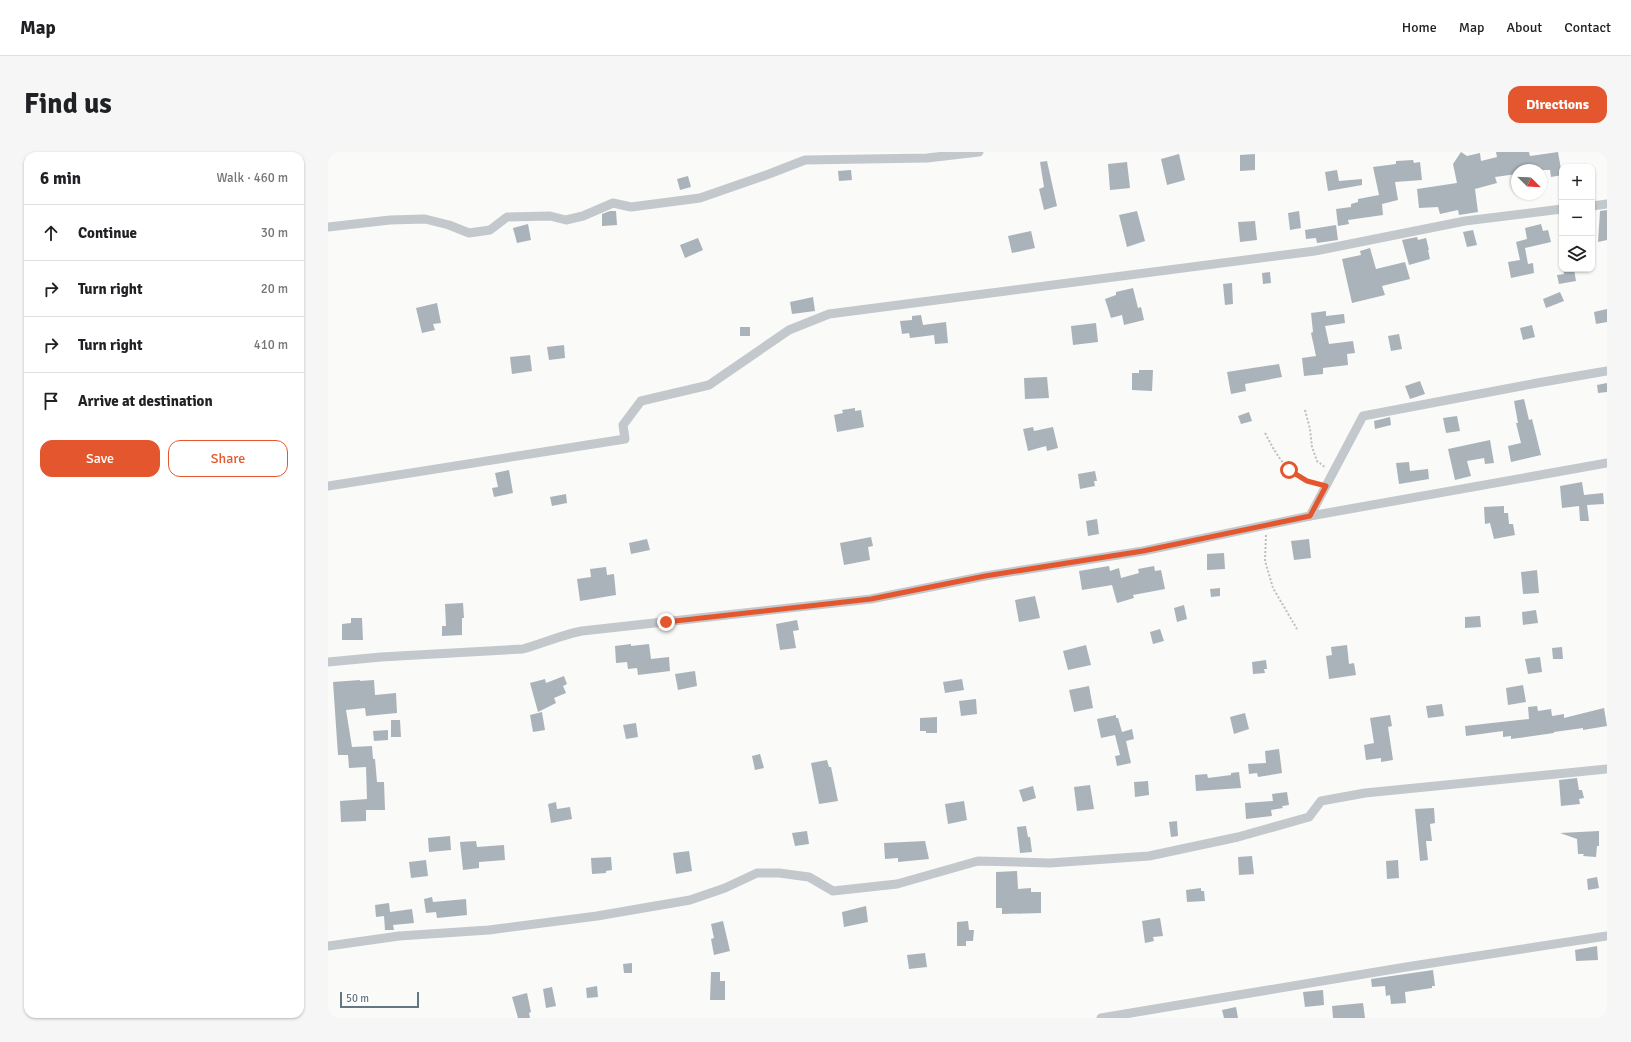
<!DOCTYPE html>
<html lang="en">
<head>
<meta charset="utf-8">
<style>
	body { margin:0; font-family:Signika,sans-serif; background:#f6f6f6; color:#202124 }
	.controls { position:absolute; right:12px; top:12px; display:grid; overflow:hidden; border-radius:8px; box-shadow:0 1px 3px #0004 }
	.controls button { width:36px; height:36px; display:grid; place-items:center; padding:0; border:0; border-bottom:1px solid #e0e0e0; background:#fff; color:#202124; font:20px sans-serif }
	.compass { position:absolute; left:1183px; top:12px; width:36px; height:36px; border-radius:50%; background:#fff; box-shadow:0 1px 3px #0004; rotate:114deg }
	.scale { position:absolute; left:12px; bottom:10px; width:79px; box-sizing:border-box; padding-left:4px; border:2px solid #657683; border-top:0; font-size:11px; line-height:14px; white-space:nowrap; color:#657683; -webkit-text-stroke:3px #fff; paint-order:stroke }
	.stop { position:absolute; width:12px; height:12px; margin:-9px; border:3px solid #e4572e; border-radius:50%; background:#fff }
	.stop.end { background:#e4572e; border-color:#fff; box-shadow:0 1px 4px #0008 }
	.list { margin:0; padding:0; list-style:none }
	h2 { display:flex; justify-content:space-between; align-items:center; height:52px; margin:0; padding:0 16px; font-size:17px }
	h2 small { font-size:13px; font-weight:400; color:#757577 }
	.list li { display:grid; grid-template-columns:26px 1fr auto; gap:12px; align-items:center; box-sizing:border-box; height:56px; padding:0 16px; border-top:1px solid #e0e0e0 }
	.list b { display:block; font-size:15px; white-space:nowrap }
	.list em { font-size:13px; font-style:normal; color:#757577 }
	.actions { display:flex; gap:8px; padding:12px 16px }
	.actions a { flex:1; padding:9px 0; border:1px solid #e4572e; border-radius:12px; text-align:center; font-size:14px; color:#e4572e }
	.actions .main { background:#e4572e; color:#fff }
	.icon { flex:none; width:22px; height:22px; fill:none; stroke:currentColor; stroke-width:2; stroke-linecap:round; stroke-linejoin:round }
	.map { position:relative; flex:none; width:1279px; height:866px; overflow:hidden; border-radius:12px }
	header { display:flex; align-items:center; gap:24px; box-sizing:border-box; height:56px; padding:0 20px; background:#fff; border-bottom:1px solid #e0e0e0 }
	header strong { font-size:19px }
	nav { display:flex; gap:22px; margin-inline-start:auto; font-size:14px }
	.intro { display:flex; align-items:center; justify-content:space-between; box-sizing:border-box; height:96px; padding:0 24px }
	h1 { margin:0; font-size:28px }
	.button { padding:10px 18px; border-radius:12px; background:#e4572e; color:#fff; font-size:14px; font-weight:700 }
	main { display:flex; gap:24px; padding:0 24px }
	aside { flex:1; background:#fff; border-radius:12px; box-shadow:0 1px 3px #0004 }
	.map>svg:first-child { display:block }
	.building { fill:#aab3b9 }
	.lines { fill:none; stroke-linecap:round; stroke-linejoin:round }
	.path { stroke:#bbbfc2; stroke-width:2; stroke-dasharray:2 2; stroke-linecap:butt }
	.street { stroke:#c3c8cc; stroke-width:9 }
	.route { stroke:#e4572e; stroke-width:5 }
</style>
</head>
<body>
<header>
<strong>Map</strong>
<nav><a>Home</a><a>Map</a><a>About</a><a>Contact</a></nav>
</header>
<div class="intro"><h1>Find us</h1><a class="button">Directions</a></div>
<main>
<aside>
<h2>6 min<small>Walk · 460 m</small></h2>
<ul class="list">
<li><svg class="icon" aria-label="ahead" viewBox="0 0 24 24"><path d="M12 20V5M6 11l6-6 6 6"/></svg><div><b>Continue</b></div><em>30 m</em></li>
<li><svg class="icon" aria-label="right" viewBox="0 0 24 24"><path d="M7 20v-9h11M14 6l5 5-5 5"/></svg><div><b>Turn right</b></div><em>20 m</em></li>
<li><svg class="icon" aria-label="right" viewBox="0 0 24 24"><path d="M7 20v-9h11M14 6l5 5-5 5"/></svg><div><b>Turn right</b></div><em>410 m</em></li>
<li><svg class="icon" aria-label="arrive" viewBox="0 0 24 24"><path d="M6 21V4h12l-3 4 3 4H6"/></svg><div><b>Arrive at destination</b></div></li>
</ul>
<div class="actions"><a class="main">Save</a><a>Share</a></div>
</aside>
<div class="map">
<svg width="1279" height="866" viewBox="0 0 1279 866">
	<rect width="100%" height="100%" fill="#fafaf8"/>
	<g class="building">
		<polygon points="1133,0 1139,4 1152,1 1153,9 1169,5 1168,0 1201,0 1202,4 1230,0 1234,23 1223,25 1222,18 1189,18 1189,22 1167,25 1169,31 1147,37 1150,60 1131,63 1130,58 1112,62 1110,55 1091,56 1089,37 1129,31 1125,12"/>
		<polygon points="851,2 857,28 839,33 833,7"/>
		<polygon points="927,2 927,18 912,19 912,3"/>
		<polygon points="1085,8 1086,11 1092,10 1094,28 1067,30 1070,48 1054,52 1055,63 1020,68 1021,72 1010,74 1008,57 1023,55 1023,52 1030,50 1030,47 1051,43 1045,15 1068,12 1068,9"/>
		<polygon points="719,9 729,54 716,58 711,37 716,35 712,10"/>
		<polygon points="799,10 802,36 782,38 780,12"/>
		<polygon points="523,18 524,28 511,29 510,19"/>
		<polygon points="1009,18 1011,29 1034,27 1034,33 1000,39 997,20"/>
		<polygon points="360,24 363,35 352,38 349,27"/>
		<polygon points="1279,58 1279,88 1270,90 1272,59"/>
		<polygon points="282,59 288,59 289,73 274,74 274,62"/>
		<polygon points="809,59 817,89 799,95 791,63"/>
		<polygon points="971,59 973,76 962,78 960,61"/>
		<polygon points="927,69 929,88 912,90 910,70"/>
		<polygon points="200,72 203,88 189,91 185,76"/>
		<polygon points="1213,72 1215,79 1220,78 1223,90 1197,96 1200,112 1205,111 1206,121 1183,126 1180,110 1192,108 1188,90 1199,87 1197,76"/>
		<polygon points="1008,73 1010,88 989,91 988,86 978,87 977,78"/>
		<polygon points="1145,78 1149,93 1139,95 1135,80"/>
		<polygon points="703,79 707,96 684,101 680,84"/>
		<polygon points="1089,85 1090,88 1098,86 1101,98 1100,98 1102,107 1081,113 1074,88"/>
		<polygon points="370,86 375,98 357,106 352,93"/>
		<polygon points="1042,96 1048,117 1077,110 1082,127 1054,134 1057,143 1024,151 1014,107 1033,103 1032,99"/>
		<polygon points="1235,117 1246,117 1248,129 1231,132 1229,123 1236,122"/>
		<polygon points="942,120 943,131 935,132 934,121"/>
		<polygon points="904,131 905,152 897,153 895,132"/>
		<polygon points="805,136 810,156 813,155 816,168 796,173 794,163 783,166 777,147 788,143 788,140"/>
		<polygon points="1232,140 1236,149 1218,156 1215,147"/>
		<polygon points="485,145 487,159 464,162 462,150"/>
		<polygon points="109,151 113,171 105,172 107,178 94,181 88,156"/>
		<polygon points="1279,157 1279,170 1268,172 1266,160"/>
		<polygon points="998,159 998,164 1016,162 1017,171 997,174 1001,192 1025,189 1027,201 1019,202 1020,213 995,216 995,222 976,224 974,206 988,204 983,181 985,180 983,161"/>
		<polygon points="593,163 595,173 618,170 620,191 607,192 606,183 582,186 581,181 574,182 572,169 584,168 584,164"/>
		<polygon points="768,171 770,190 745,193 743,174"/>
		<polygon points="1204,173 1207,185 1195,188 1192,176"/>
		<rect x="412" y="175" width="10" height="9"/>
		<polygon points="1071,182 1074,197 1063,199 1060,184"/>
		<polygon points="236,193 237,206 221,208 219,195"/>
		<polygon points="202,203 204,219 184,222 182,205"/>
		<polygon points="951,212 954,225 917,232 918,239 903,242 899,220"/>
		<polygon points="811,218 825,218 824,239 804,238 804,221 811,221"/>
		<polygon points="719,225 721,246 697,247 696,226"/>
		<polygon points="1092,229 1097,242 1082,247 1077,234"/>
		<polygon points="1279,231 1279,240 1270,241 1269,233"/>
		<polygon points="1196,247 1201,268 1204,267 1213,303 1183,310 1180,294 1193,291 1188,271 1190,271 1186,249"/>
		<polygon points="527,256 527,259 533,258 536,275 509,280 506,263 515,261 514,258"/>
		<polygon points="921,260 924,269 913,272 910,264"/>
		<polygon points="1129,264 1132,279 1118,281 1115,266"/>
		<polygon points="1062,265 1063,273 1047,277 1046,269"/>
		<polygon points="705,275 706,279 725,275 730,296 719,299 718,294 700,299 695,277"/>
		<polygon points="1162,288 1166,311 1157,312 1156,306 1139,309 1143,324 1127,328 1120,297"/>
		<polygon points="1081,310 1082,319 1100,317 1101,327 1071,332 1068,311"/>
		<polygon points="181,318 185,341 166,345 164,336 170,335 167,321"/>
		<polygon points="767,319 769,329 766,329 767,334 752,337 750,322"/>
		<polygon points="1254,330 1256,343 1275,341 1276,352 1259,353 1261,369 1252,369 1251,354 1234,356 1232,334"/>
		<polygon points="238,342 239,351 224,354 222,345"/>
		<polygon points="1176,354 1176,361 1180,361 1181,372 1185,372 1187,383 1166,387 1162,371 1157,372 1156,355"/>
		<polygon points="769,367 771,382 760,384 758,369"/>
		<polygon points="543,385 545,394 540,395 542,408 516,413 512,391"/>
		<polygon points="319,387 322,398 303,402 301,391"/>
		<polygon points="981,387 983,406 966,408 963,389"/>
		<polygon points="896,401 897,417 879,418 879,402"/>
		<polygon points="781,414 782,419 791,416 793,426 811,421 810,417 826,414 827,419 833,418 837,437 805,443 806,446 789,451 784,433 754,438 751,419"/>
		<polygon points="278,415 279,423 286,422 288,443 252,449 249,427 263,425 262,417"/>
		<polygon points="1209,418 1211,441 1195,442 1193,420"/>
		<polygon points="892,436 892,444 883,445 882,437"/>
		<polygon points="707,444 712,466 691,470 687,448"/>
		<polygon points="135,451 136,466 134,466 134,483 114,484 114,474 118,474 117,452"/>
		<polygon points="856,453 859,467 849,470 846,456"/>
		<polygon points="1208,458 1210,471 1195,473 1194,460"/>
		<polygon points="1152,464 1153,475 1137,476 1137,465"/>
		<polygon points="23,466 34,466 35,488 14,488 14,472 23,471"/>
		<polygon points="469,468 471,478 465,479 468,496 452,498 448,472"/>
		<polygon points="832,477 836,489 825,492 822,480"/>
		<polygon points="303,492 303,494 321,492 323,507 341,505 342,519 310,523 309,516 300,517 299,510 288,511 287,494"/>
		<polygon points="758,493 763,513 740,518 735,499"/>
		<polygon points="1019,493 1021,512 1026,511 1028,523 1001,527 998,504 1004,503 1003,495"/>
		<polygon points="1234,495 1235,507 1225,507 1224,496"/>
		<polygon points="1212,505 1214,520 1200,522 1197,507"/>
		<polygon points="938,508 939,517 936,517 937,521 925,522 924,510"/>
		<polygon points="367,519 369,534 350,538 347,522"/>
		<polygon points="236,524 239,532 235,534 238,541 226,546 228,551 210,560 202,531 217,527 218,531"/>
		<polygon points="634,527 636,538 617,541 615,530"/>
		<polygon points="32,528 32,529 46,528 47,543 68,541 69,561 38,564 37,556 18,558 24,595 44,594 45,607 47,607 49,630 56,630 57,658 38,658 38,669 13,670 12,649 39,647 38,615 21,616 20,603 10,603 5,530"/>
		<polygon points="1195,533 1198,550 1180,553 1178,536"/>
		<polygon points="761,534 765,556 746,560 741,538"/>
		<polygon points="648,547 649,562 633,564 631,549"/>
		<polygon points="1114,552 1116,564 1100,566 1098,554"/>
		<polygon points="1209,554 1210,559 1223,557 1224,564 1236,562 1236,566 1276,556 1279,574 1255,578 1255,576 1226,580 1226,581 1183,587 1183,584 1175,585 1175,579 1138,584 1137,574 1201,567 1200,555"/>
		<polygon points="214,560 217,578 205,580 202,563"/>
		<polygon points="917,561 921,577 906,582 902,565"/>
		<polygon points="788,563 788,566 790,566 794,580 804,577 806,587 798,589 803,611 789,614 787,604 792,603 787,583 773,586 769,567"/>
		<polygon points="1062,563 1064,574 1060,575 1065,608 1053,610 1053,606 1038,608 1036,593 1046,591 1042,566"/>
		<polygon points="609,565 609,581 598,581 598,579 592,579 592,566"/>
		<polygon points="63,568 72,568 73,585 63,585"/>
		<polygon points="308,571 310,585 298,587 295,573"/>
		<polygon points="60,578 60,588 46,589 45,579"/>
		<polygon points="951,597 954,621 930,625 929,621 921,622 920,612 938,611 937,599"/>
		<polygon points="432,602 436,616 427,618 424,604"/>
		<polygon points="499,608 501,615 503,615 510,649 491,652 483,611"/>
		<polygon points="911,620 913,636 868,639 867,623 879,622 880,626 903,623 903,621"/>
		<polygon points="1249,626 1251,638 1254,638 1256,646 1251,647 1252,652 1233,654 1231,628"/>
		<polygon points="820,629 821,643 807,645 806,630"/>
		<polygon points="762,633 766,657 749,659 746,635"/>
		<polygon points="705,634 708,646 695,650 691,638"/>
		<polygon points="959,640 961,653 954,654 955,656 943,658 944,664 918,667 917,651 945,649 944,642"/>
		<polygon points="636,649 639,668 620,672 617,652"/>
		<polygon points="228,650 229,657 242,655 244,667 223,671 220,652"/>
		<polygon points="1106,656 1107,671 1102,672 1104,689 1098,689 1100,708 1092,709 1087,657"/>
		<polygon points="849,669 850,684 843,685 841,670"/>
		<polygon points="698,674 700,685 702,685 704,700 692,701 689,675"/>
		<polygon points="479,679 481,692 467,694 464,681"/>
		<polygon points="1271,679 1271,694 1269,694 1268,705 1255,704 1256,702 1250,702 1249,687 1232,681"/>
		<polygon points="122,684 123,698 101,700 100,686"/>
		<polygon points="148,689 149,695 176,693 177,708 151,710 151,716 135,718 132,690"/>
		<polygon points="597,689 601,707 570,710 570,706 557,707 556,691"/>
		<polygon points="361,699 364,719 348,722 345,701"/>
		<polygon points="924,704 926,722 911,723 910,705"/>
		<polygon points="283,705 284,718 278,719 278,721 264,722 263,706"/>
		<polygon points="98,708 100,724 83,726 81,710"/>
		<polygon points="1070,708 1071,726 1059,727 1058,709"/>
		<polygon points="689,719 690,737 703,736 703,740 713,740 713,761 674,762 674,756 668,756 668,720"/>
		<polygon points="1269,725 1271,736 1260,738 1259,727"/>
		<polygon points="873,736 873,739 876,739 877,749 859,750 858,738"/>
		<polygon points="104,745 105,750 138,747 139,763 109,766 108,760 98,761 96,747"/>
		<polygon points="61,751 62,760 84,757 86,771 65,773 66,778 57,778 56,764 48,765 47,753"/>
		<polygon points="538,754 540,770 516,775 514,760"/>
		<polygon points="832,766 835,784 825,785 826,789 817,791 814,769"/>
		<polygon points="395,769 402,799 386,803 383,787 386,786 383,772"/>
		<polygon points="640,769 641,778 646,778 645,789 638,789 638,794 629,794 629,770"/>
		<polygon points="1269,794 1270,808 1248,809 1247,798"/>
		<polygon points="597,801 599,815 581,817 579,803"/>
		<polygon points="304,811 304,821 296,821 295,812"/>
		<polygon points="1105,818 1107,834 1104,834 1104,836 1077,840 1078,851 1063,852 1062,843 1058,844 1057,834 1044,835 1043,827"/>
		<polygon points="383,820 392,820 392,829 397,829 397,848 382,848"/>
		<polygon points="269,834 270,845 259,846 258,836"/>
		<polygon points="224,835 228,854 218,856 215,837"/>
		<polygon points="995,838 996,853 977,855 975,840"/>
		<polygon points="199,841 203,860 201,861 202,866 190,866 184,845"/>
		<polygon points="1035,851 1037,866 1005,866 1004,854"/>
		<polygon points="908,855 910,866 896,866 894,858"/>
	</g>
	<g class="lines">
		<g class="path">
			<polyline points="977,258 982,277 984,295 989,309 998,316"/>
			<path d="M937,281C950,306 960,324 989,332"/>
			<polyline points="938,383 937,409 945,436 969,477"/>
		</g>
		<g class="street">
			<polyline points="1264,54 1279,52"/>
			<polyline points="0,75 62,68 97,67 121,73 141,81 162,78 179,65 222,64 238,68 255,64 285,51 303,55 372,46 441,22 477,8 599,6 651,0"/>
			<polyline points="0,334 297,287 295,273 313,249 381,233 461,178 501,162 987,99 1137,69 1234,57"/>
			<polyline points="982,364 1035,264 1209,231 1279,219"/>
			<path d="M0,510L53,505L195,497C216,491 233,483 254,479L543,447L657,424L815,399L982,364L1279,311"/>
			<polyline points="0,794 71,784 161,778 269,764 362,748 397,736 429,721 451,721 481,725 505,739 569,732 650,709 722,711 821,704 910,685 981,665 993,649 1037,641 1279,617"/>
			<polyline points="773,866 1078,815 1279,784"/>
		</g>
	</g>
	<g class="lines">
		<polyline class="route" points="338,470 543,447 657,424 815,399 982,364 998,334 979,329 961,318"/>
	</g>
</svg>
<div class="controls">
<button>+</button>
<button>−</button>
<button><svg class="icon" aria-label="layers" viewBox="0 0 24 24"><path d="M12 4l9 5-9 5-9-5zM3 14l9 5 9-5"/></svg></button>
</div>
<svg class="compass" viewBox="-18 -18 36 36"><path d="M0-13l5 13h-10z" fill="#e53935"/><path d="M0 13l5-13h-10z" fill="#757577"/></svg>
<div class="scale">50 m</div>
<div class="stop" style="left:961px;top:318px"></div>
<div class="stop end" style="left:338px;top:470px"></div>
</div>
</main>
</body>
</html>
